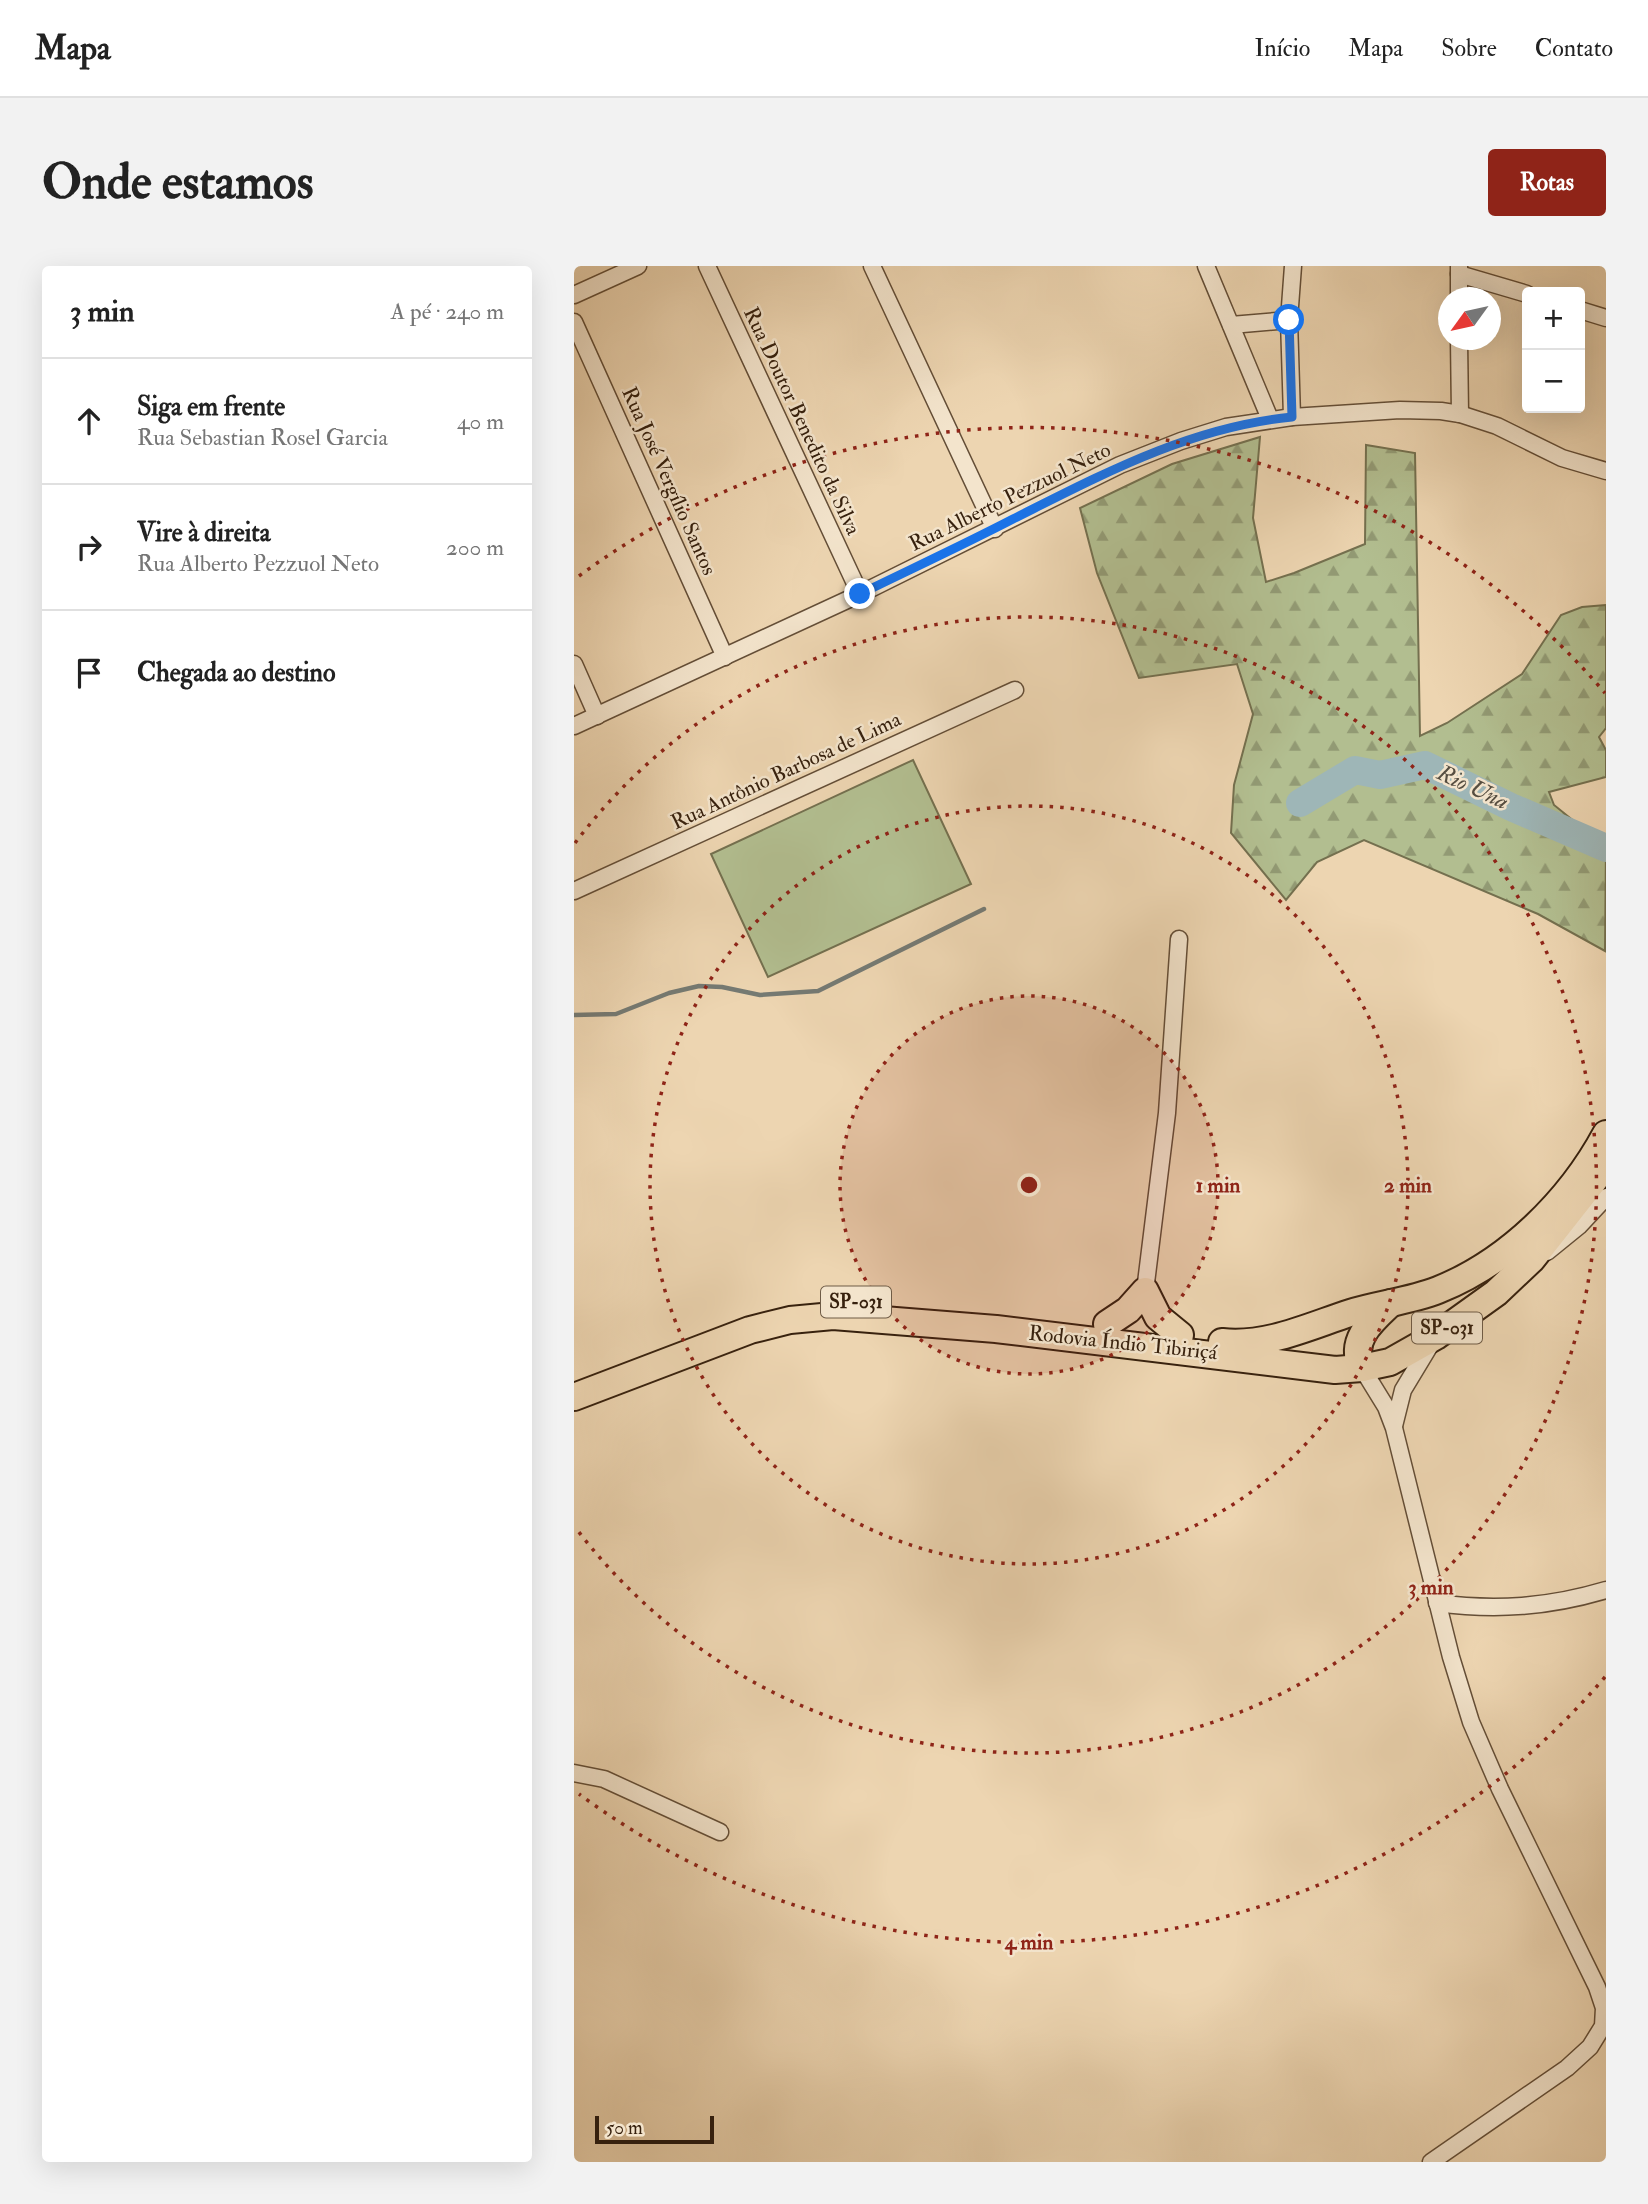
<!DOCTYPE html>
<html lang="pt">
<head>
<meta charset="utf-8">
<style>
	body { margin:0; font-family:"IM FELL Double Pica",serif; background:#f2f2f2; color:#222 }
	.controls { position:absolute; right:21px; top:21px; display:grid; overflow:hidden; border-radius:7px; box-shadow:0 7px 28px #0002 }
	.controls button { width:63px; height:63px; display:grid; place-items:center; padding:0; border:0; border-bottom:2px solid #e0e0e0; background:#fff; color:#222; font:35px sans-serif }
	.compass { position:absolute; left:864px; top:21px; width:63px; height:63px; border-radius:50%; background:#fff; box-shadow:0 7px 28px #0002; rotate:237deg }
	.scale { position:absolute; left:21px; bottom:18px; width:119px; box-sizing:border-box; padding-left:7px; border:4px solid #37210e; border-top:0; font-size:19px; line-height:24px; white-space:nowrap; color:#37210e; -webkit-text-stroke:5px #f3e4cc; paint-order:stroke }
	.stop { position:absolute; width:21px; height:21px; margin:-16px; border:5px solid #1a73e8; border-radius:50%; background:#fff }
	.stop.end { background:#1a73e8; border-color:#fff; box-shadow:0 2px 7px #0008 }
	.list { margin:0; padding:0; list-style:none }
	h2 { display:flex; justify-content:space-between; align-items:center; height:91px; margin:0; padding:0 28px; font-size:30px }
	h2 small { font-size:23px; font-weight:400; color:#767676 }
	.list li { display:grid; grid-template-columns:46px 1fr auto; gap:21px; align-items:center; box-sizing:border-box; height:126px; padding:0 28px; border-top:2px solid #e0e0e0 }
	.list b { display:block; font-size:26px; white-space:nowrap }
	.list p { margin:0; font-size:23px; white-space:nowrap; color:#767676 }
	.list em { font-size:23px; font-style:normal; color:#767676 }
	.icon { flex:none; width:38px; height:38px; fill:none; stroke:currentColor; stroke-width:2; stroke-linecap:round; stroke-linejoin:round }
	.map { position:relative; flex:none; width:1032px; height:1896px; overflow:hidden; border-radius:7px }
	header { display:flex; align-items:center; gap:42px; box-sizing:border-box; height:98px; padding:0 35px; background:#fff; border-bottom:2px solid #e0e0e0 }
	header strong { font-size:33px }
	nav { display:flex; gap:38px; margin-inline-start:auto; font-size:24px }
	.intro { display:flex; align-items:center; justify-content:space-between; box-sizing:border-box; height:168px; padding:0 42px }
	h1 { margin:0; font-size:49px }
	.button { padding:18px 32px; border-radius:7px; background:#8f2418; color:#fff; font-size:24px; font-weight:700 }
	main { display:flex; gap:42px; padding:0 42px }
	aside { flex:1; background:#fff; border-radius:7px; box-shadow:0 7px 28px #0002 }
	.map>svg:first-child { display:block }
	.green { fill:#b2be90; stroke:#74704f; stroke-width:2 }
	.forest { fill:url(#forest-firs); stroke:#74704f; stroke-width:2 }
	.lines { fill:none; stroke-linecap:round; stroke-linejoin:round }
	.stream { stroke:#757a73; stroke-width:4.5 }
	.river { stroke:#9eb6b7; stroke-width:28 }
	.minor-casing { stroke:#644e37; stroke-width:19 }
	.trunk-casing { stroke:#37210e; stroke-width:30 }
	.minor { stroke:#f3e4cc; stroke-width:16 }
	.trunk { stroke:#edd5b1; stroke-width:26 }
	.route { stroke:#1a73e8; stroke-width:9 }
	.ring { fill:none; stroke:#8f2418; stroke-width:3.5; stroke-dasharray:3.5 7 }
	.labels { text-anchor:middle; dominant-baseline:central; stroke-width:5; stroke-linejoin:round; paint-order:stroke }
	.shield { fill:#f3e4cc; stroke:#6f5c47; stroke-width:2 }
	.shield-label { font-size:19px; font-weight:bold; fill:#37210e }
	.street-label { font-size:21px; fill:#37210e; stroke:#f3e4cc }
	.water-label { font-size:23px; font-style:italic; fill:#564e41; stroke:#f3e4cc }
	.centre { fill:#8f2418; stroke:#f3e4cc; stroke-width:3.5 }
	.ring-label { font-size:21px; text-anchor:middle; font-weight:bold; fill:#8f2418; stroke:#f3e4cc; stroke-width:5; stroke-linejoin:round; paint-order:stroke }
</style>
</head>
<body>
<header>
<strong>Mapa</strong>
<nav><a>Início</a><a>Mapa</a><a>Sobre</a><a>Contato</a></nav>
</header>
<div class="intro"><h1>Onde estamos</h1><a class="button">Rotas</a></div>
<main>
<aside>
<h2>3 min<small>A pé · 240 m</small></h2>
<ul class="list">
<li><svg class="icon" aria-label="ahead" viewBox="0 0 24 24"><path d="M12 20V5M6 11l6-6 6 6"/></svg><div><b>Siga em frente</b><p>Rua Sebastian Rosel Garcia</p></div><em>40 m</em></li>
<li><svg class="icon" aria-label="right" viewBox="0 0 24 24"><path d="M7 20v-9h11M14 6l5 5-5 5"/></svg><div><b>Vire à direita</b><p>Rua Alberto Pezzuol Neto</p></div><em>200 m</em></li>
<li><svg class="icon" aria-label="arrive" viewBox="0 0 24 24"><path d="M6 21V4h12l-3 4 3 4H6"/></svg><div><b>Chegada ao destino</b></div></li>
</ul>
</aside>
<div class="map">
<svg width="1032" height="1896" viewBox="0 0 1032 1896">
	<defs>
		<pattern id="forest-firs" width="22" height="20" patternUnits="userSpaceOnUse" patternTransform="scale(1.75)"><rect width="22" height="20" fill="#b2be90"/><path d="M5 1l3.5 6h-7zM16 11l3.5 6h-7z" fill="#929a74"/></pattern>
	</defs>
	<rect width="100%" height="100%" fill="#edd5b1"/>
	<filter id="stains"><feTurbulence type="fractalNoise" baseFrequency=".00286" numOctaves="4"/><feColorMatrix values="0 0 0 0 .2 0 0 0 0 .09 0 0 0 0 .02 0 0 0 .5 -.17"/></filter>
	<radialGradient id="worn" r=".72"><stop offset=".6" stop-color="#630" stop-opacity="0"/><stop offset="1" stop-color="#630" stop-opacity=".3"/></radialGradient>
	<polygon class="green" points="339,494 397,618 194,711 137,588"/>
	<polygon class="forest" points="686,171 679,252 692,316 720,307 791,278 792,179 841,187 846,470 873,457 948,408 987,349 1008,341 1032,339 1032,462 1025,471 1032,484 1032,511 975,526 980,539 1032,581 1031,685 964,648 790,574 743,596 712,634 657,567 660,519 679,448 663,398 565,412 523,307 506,242 598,198"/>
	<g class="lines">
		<polyline class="stream" points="0,749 42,748 95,727 125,720 148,721 186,729 244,725 410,643"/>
		<polyline class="river" points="726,537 781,504 806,509 851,499 937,541 1032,582"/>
		<g class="minor-casing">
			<g id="minor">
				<polyline points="133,0 286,328"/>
				<polyline points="298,0 421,263"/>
				<polyline points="632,0 696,153"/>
				<polyline points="885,0 885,32"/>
				<polyline points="885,8 953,28"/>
				<polyline points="0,29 64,0"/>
				<polyline points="1006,44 1032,52"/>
				<polyline points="0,56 151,391"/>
				<polyline points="657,59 715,54"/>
				<polyline points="885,74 886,148"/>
				<polyline points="718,151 715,54 719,0"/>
				<polyline points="0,398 23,450"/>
				<polyline points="0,460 286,328 546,199 607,175 652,161 718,151 826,144 867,145 886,148 923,160 988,192 1032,205"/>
				<polyline points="0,625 441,424"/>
				<polyline points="973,986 1005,960 1032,931"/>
				<polyline points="571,1025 593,847 605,673"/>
				<polyline points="788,1102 812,1141 820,1162 877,1391 897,1456 926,1523 1023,1721 1030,1742 1029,1760 1016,1781 993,1802 857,1896"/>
				<polyline points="820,1160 829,1124 858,1076"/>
				<path d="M863,1337C922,1345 975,1341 1032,1324"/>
				<polyline points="0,1507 30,1513 146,1566"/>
			</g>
		</g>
		<g class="trunk-casing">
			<g id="trunk">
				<polyline points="533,1058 554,1044 571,1025 584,1051 606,1069"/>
				<path d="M648,1076C692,1081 736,1060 776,1047C805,1038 836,1035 864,1024C934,996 996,935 1032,868"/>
				<path d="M788,1102C774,1074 799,1054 817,1037"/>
				<polyline points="0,1131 176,1064 216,1054 259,1050 422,1063 761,1104 788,1102 816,1096 862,1070 922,1027 958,993 1032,899"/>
			</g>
		</g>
		<use href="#minor" class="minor"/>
		<use href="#trunk" class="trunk"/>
	</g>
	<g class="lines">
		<path class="route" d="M286,328C337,303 389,279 439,253C529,208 616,161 718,151L715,54"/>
	</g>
	<circle cx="455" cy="919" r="189" fill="#8f2418" fill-opacity=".12"/>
	<g class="ring">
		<circle cx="455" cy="919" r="189"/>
		<circle cx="455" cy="919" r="379"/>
		<path d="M1 577A568 568 0 1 1 1 1261"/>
		<path d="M1031 1411A757 757 0 0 1 5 1528M5 310A757 757 0 0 1 1031 427"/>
	</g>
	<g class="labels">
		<g class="shield">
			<rect x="247" y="1020.5" width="70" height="31" rx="5"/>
			<rect x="838" y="1046.5" width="70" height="31" rx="5"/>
		</g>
		<g class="shield-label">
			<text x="282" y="1036">SP-031</text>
			<text x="873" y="1062">SP-031</text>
		</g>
		<g class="street-label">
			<text transform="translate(228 155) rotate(65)">Rua Doutor Benedito da Silva</text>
			<text transform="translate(95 215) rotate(66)">Rua José Vergílio Santos</text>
			<text transform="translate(436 231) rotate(-26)">Rua Alberto Pezzuol Neto</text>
			<text transform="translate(212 505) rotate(-25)">Rua Antônio Barbosa de Lima</text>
			<text transform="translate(549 1077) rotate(6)">Rodovia Índio Tibiriçá</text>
		</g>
		<g class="water-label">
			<text transform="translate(899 521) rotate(25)">Rio Una</text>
		</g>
	</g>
	<circle cx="455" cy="919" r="10" class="centre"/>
	<g class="ring-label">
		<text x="644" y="926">1 min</text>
		<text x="834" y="926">2 min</text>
		<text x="857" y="1328">3 min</text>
		<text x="455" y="1683">4 min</text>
	</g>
	<rect width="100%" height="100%" filter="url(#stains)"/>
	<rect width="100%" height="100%" fill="url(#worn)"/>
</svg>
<div class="controls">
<button>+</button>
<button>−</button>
</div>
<svg class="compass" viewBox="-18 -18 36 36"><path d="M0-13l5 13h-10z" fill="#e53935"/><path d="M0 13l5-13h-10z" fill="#767676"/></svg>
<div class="scale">50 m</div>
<div class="stop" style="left:715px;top:54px"></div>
<div class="stop end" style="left:286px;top:328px"></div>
</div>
</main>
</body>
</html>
